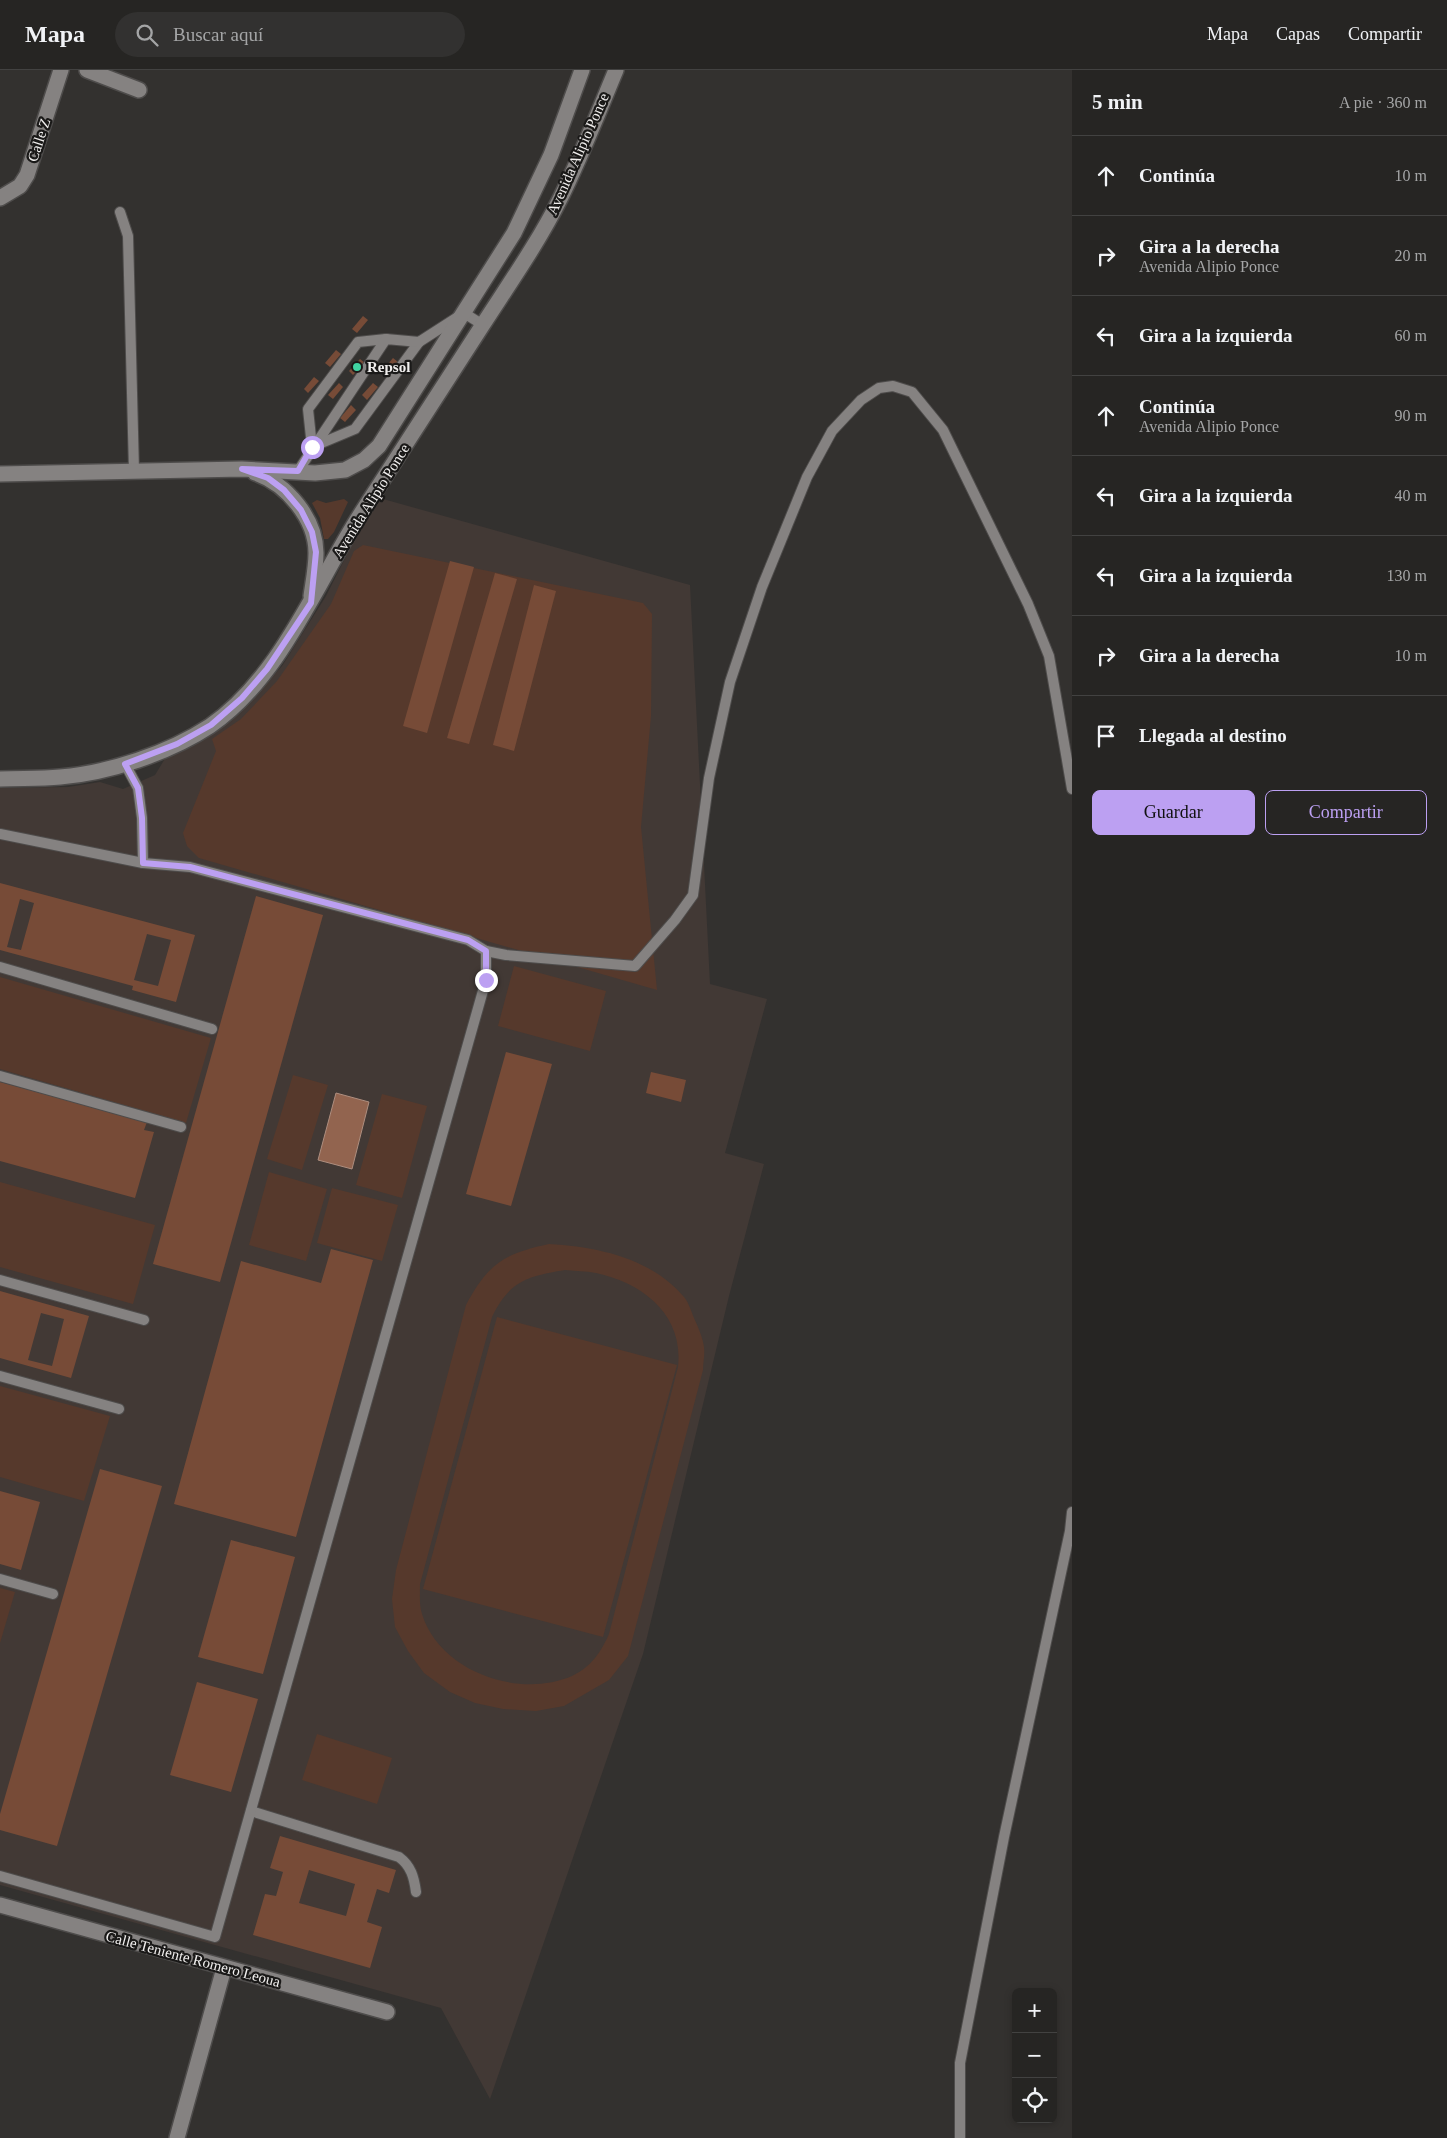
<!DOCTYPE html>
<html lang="es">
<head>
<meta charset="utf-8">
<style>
	body { margin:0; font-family:"Times New Roman",serif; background:#323130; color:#f1f3f6 }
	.controls { position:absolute; right:15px; bottom:15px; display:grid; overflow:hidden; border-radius:8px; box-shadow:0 2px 8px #0003 }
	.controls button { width:45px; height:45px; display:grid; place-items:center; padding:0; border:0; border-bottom:1px solid #424241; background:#262523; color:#f1f3f6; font:25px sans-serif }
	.stop { position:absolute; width:15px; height:15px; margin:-11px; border:4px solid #bca0f2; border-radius:50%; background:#fff }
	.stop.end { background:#bca0f2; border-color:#fff; box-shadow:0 1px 5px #0008 }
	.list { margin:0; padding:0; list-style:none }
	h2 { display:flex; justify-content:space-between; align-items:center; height:65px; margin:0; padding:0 20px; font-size:21px }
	h2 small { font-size:16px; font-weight:400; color:#a4a5a6 }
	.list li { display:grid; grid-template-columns:32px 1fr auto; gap:15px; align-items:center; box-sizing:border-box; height:80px; padding:0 20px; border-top:1px solid #424241 }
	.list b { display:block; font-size:19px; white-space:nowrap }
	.list p { margin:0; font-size:16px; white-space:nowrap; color:#a4a5a6 }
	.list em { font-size:16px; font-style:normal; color:#a4a5a6 }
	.actions { display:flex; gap:10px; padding:15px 20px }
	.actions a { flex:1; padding:11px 0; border:1px solid #bca0f2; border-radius:8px; text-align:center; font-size:18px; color:#bca0f2 }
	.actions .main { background:#bca0f2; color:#111 }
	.icon { flex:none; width:28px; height:28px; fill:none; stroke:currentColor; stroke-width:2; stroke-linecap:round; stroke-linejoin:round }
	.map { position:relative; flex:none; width:1072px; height:2068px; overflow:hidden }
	header { display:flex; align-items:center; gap:30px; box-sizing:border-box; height:70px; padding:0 25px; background:#262523; border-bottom:1px solid #424241 }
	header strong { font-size:24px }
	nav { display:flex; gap:28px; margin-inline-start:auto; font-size:18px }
	.search { width:350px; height:45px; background:#323130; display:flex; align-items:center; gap:12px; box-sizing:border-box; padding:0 18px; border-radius:28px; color:#a4a5a6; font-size:19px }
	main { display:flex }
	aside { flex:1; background:#262523 }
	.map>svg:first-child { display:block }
	.built { fill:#423935 }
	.green { fill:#56392c; fill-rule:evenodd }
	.water { fill:#92644f; stroke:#ae8e7f }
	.building { fill:#774b37; fill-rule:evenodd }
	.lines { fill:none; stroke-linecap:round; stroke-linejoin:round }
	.lane-casing { stroke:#4e4c4b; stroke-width:12 }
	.street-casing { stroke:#4e4c4b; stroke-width:18 }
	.secondary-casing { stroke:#4e4c4b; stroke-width:18 }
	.lane { stroke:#858281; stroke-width:10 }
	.street { stroke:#858281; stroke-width:15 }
	.secondary { stroke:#858281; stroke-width:15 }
	.route { stroke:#bca0f2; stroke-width:6 }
	.poi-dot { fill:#40d4a2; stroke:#1a1918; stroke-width:2 }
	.labels { text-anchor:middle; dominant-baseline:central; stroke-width:4.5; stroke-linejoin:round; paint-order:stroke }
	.street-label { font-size:15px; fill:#f1efee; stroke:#1a1918 }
	.poi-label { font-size:15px; font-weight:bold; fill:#f1efee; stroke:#1a1918; text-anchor:start }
</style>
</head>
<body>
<header>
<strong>Mapa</strong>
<div class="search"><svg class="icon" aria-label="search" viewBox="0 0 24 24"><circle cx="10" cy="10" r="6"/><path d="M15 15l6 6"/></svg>Buscar aquí</div>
<nav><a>Mapa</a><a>Capas</a><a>Compartir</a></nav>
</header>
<main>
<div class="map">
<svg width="1072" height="2068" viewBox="0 0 1072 2068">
	<rect width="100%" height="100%" fill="#33312f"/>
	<polygon class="built" points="376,427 690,515 710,914 767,929 725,1083 764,1094 729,1226 643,1584 490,2029 441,1938 0,1815 0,718 68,717 100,712 123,719 155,705 166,687 232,650 282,596 326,526"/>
	<g class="green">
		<polygon points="344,429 348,432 334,462 328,469 324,469 320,448 312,433 317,430 326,433"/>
		<polygon points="363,475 643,533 652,544 651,646 641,757 657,920 199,788 187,776 183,763 216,681 212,669 241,649 277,611 331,534 354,481"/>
		<polygon points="514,896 606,921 590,981 498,956"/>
		<polygon points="0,907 211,968 186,1053 0,999"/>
		<polygon points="293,1005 328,1015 302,1100 267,1089"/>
		<polygon points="382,1024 427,1036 402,1128 356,1115"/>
		<polygon points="269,1102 327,1119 306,1191 249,1175"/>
		<polygon points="0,1112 155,1155 133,1234 0,1197"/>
		<polygon points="332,1118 398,1135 382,1191 317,1173"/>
		<path d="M549,1174C598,1177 651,1188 684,1227C689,1233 691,1241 694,1248C698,1257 703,1268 704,1277C705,1284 703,1293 703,1300L628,1586L609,1610L564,1636L536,1641L503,1639L475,1633L450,1622L424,1603L408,1581L395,1557L392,1529L396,1500L466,1235C488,1194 503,1184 549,1174ZM565,1200C575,1201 586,1201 596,1203C643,1213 684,1245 678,1297L609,1564C602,1581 590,1598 572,1606C519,1629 440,1602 422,1544C419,1535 420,1524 420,1514L492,1247C509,1211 528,1206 565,1200Z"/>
		<polygon points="497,1247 677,1295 603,1567 423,1519"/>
		<polygon points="0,1316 110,1346 84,1431 0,1407"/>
		<polygon points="0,1518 15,1522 0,1573"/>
		<polygon points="317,1664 392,1688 377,1734 302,1710"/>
	</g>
	<polygon class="water" points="336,1023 369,1032 352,1099 318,1090"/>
	<g class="building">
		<polygon points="363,246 368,250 357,263 352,259"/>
		<polygon points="336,280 341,284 330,297 325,293"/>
		<polygon points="393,288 398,292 387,305 382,301"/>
		<polygon points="360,289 365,293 353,305 349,301"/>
		<polygon points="314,307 319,311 308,323 304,319"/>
		<polygon points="339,313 343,317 333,329 328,325"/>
		<polygon points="373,313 378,317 367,330 362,325"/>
		<polygon points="351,335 356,340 345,352 340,348"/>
		<polygon points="450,491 474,497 427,663 403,656"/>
		<polygon points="495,503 517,509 469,674 447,668"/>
		<polygon points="534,515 556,521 514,681 493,675"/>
		<path d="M0,813L195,865L176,932L132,920L133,916L0,880ZM20,829L34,833L21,880L7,877ZM147,864L171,870L158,916L134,910Z"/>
		<polygon points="256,826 323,845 220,1212 153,1194"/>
		<polygon points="506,982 552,994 511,1136 466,1124"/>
		<polygon points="651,1002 686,1010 681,1032 646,1023"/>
		<polygon points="0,1012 147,1052 144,1060 154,1062 135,1128 0,1091"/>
		<polygon points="331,1179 373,1190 296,1467 174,1434 241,1191 321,1213"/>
		<path d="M0,1221L89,1246L71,1308L0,1288ZM41,1243L64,1249L52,1296L28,1290Z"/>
		<polygon points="100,1399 162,1416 57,1776 0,1760 0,1744"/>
		<polygon points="0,1421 40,1432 21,1500 0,1494"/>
		<polygon points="231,1470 295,1487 263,1604 198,1587"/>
		<polygon points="197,1612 258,1629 231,1722 170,1705"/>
		<path d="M280,1766L396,1800L389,1823L377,1819L367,1852L382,1857L370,1898L253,1865L265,1824L276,1826L283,1802L270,1798ZM309,1800L355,1814L346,1846L299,1833Z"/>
	</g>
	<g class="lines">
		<g class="lane-casing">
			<g id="lane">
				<polyline points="120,142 128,166 134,401"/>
				<polyline points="386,269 358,272 308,339 312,377 355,359 419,272"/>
				<polyline points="298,401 386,269 419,272 464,243 483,255"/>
				<polyline points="125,694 138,718 142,748 143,793 190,797 468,870 486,881 506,885 635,896 675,850 693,825 709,708 730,612 762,517 807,407 832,361 861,330 879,318 893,316 912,322 943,360 1028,534 1049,586 1072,719"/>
				<polyline points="0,764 143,793"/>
				<polyline points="0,897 212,959"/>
				<polyline points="0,1006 181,1057"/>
				<polyline points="0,1210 144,1250"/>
				<polyline points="0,1306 119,1339"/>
				<polyline points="0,1509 53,1524"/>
				<path d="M251,1741L399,1787C411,1796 414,1807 416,1822"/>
				<polyline points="0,1806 215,1867 486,910 486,881"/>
				<polyline points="960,2068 960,1993 1004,1767 1070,1461 1072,1442"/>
			</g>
		</g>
		<g class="street-casing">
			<g id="street">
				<polyline points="87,0 139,20"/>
				<polyline points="0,128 20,116 27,105 61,0"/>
				<polyline points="0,1835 387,1942"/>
				<polyline points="177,2068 224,1898"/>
			</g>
		</g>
		<g class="secondary-casing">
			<g id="secondary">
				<path d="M255,403C287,414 316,449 316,483C316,497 313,512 311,526"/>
				<polyline points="0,404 242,399 315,403 345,400 364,390 379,376 514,163 551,85 582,0"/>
				<path d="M0,709C20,708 40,709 60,707C109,703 169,683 210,656C280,608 316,514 360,445C400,382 441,319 482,256C509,214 538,173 560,129C581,87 598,43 616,0"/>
			</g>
		</g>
		<use href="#lane" class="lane"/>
		<use href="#street" class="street"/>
		<use href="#secondary" class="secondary"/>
	</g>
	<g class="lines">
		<polyline class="route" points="312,377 298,401 242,399 268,408 284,420 301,440 312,462 316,482 311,533 267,599 242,628 211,655 177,674 125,694 138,718 142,748 143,793 190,797 468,870 486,881 486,910"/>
	</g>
	<circle class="poi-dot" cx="357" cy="297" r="5"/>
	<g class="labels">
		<g class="street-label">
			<text transform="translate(39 70) rotate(-72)">Calle Z</text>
			<text transform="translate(578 84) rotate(-66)">Avenida Alipio Ponce</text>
			<text transform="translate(371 431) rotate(-58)">Avenida Alipio Ponce</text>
			<text transform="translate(193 1889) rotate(15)">Calle Teniente Romero Leoua</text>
		</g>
		<g class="poi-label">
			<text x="367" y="297">Repsol</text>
		</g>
	</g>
</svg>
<div class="controls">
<button>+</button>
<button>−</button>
<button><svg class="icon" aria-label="locate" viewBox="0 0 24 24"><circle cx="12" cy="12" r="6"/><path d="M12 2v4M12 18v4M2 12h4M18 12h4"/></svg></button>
</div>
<div class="stop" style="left:312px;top:377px"></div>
<div class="stop end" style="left:486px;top:910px"></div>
</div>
<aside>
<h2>5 min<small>A pie · 360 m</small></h2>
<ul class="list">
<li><svg class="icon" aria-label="ahead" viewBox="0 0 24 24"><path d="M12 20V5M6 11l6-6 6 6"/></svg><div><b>Continúa</b></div><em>10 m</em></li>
<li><svg class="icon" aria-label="right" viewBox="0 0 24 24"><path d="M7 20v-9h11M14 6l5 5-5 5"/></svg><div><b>Gira a la derecha</b><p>Avenida Alipio Ponce</p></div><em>20 m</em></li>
<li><svg class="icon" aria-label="left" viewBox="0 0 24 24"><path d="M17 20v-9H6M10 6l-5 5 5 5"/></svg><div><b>Gira a la izquierda</b></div><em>60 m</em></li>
<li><svg class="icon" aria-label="ahead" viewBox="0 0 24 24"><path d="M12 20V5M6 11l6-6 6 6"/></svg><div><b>Continúa</b><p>Avenida Alipio Ponce</p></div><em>90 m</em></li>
<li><svg class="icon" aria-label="left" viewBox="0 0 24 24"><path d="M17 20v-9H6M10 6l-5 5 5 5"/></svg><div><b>Gira a la izquierda</b></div><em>40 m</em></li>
<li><svg class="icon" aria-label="left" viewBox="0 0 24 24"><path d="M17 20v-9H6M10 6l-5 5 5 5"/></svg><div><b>Gira a la izquierda</b></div><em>130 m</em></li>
<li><svg class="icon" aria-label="right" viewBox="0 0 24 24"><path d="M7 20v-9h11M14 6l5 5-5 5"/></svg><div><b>Gira a la derecha</b></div><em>10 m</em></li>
<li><svg class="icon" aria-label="arrive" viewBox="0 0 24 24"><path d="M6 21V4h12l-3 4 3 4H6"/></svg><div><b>Llegada al destino</b></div></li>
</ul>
<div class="actions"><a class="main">Guardar</a><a>Compartir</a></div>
</aside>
</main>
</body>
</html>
